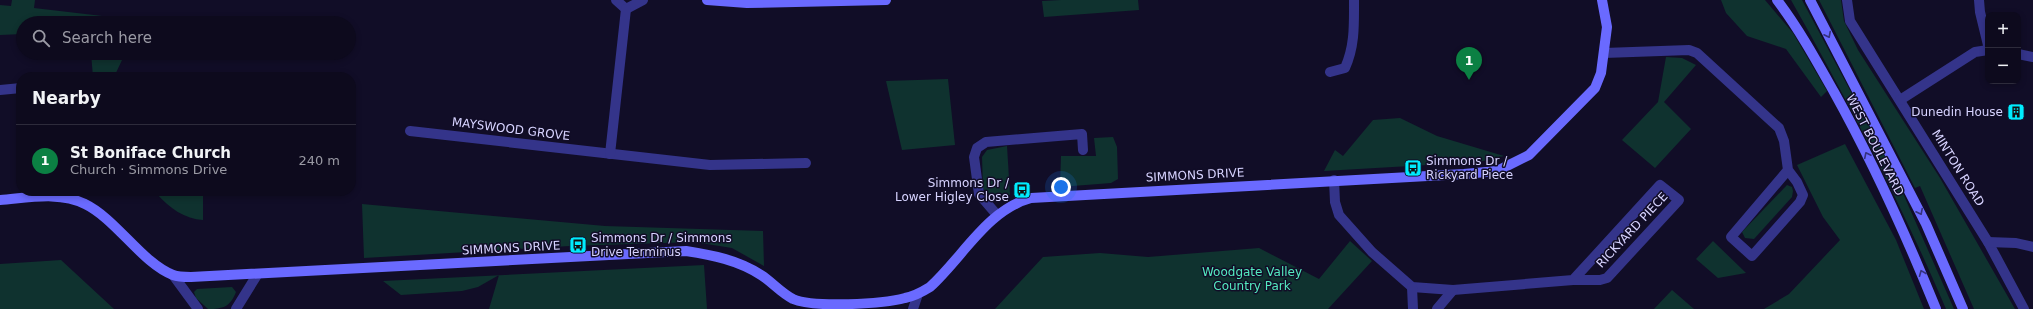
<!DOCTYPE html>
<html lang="en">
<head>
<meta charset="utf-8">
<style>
	body { margin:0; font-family:"DejaVu Sans",sans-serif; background:#1b182a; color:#f1f3f6 }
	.controls { position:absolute; right:12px; top:12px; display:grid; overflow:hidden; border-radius:8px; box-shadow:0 2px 6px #0003 }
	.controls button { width:36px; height:36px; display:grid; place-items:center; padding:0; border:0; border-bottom:1px solid #2d2b3b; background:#0d0a1d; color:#f1f3f6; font:20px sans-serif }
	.you { position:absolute; left:1061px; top:187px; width:14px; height:14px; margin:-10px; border:3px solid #fff; border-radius:50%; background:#1a73e8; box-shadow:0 0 0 6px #1a73e833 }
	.badge { display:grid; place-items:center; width:26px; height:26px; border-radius:50%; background:#0b8043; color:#fff; font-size:13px; font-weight:700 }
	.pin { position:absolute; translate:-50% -33px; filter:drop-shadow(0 1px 2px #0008) }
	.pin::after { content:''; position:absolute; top:21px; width:14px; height:12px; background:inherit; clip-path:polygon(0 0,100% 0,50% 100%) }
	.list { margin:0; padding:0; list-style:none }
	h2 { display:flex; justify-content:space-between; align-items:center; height:52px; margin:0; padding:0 16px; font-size:17px }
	h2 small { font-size:13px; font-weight:400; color:#9a9aa4 }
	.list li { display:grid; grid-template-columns:26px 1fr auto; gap:12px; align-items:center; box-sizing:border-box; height:72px; padding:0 16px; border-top:1px solid #2d2b3b }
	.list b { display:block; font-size:15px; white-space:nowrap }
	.list p { margin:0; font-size:13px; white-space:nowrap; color:#9a9aa4 }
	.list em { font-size:13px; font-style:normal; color:#9a9aa4 }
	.icon { flex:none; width:22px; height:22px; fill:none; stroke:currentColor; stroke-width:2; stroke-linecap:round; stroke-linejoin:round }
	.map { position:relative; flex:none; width:2033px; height:309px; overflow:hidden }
	.search { position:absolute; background:#0d0a1d; box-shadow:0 2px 6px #0003; left:16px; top:16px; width:340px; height:44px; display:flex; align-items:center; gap:10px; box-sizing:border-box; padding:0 14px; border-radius:22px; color:#9a9aa4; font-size:15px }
	.panel { position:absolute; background:#0d0a1d; box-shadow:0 2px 6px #0003; left:16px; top:72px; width:340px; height:124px; border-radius:16px }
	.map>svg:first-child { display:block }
	.green { fill:#0f322f }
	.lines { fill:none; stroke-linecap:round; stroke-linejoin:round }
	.street { stroke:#34348a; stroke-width:10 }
	.secondary { stroke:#6a6aff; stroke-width:10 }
	.oneway { stroke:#35327d }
	.labels { text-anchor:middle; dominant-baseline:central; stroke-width:3; stroke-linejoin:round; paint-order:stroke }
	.poi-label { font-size:12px; fill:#d7d3ff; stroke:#110d27; text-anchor:end }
	.street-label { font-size:12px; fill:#d7d3ff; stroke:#110d27 }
	.park-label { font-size:12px; fill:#54eac0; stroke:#110d27 }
</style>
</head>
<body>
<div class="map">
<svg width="2033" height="309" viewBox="0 0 2033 309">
	<rect width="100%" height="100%" fill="#110d27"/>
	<g class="green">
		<polygon points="12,0 35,0 34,8 145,21 145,23 23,23 23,34 0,35 0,5 11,6"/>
		<polygon points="1061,0 1138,0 1139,10 1044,17 1042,1"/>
		<polygon points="1721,0 1765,0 1793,33 1827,91 1821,97 1786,49 1747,36 1726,13"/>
		<path d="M1791,0H1802L1894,173L1954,309H1946C1901,203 1848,101 1791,0Z"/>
		<polygon points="1819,0 1841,0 1844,21 1858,50 1940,178 2015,309 1974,309 1920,186 1915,188"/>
		<polygon points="91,53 129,53 122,60 114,77 93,77"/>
		<polygon points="1666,57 1682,58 1696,65 1664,102 1691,129 1655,168 1622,140 1658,102"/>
		<polygon points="948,79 955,145 902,150 886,81"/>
		<polygon points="1400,118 1437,136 1504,156 1479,162 1324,171 1335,150 1343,156 1373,120"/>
		<polygon points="1113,137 1117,147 1118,179 1111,183 1060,187 1061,156 1096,156 1094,138"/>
		<polygon points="1845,144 1896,240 1924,309 1764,309 1789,294 1840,240 1823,217 1797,165"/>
		<polygon points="1007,146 1010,195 991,195 983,189 982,157 987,150"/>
		<polygon points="1787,185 1792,187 1793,191 1792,197 1754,239 1745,238 1742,232"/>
		<path d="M160,191H203V220C185,219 169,208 157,194Z"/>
		<polygon points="362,204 605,226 763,231 764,266 732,248 694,242 570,246 364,258"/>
		<polygon points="1350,241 1372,261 1328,309 995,309 1043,257 1100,253 1148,257 1259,248 1319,279"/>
		<polygon points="1713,241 1746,273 1718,278 1696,259"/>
		<polygon points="61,260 114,309 0,309 0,264"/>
		<polygon points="704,265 707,309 489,309 499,275 478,287 462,291 401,295 383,281"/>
		<path d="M232,287L236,292C230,307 223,309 208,309L196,298L194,292L197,289Z"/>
		<polygon points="1672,290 1694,309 1654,309"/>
	</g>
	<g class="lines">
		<g class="street">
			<polyline points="616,0 626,9"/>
			<polyline points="1847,0 1850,21 1988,242 2024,309"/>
			<polyline points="1979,0 1980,12 1988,45"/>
			<polyline points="626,9 643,0"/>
			<polyline points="1604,53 1689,50 1697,53 1779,128 1784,141 1788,170 1731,237 1752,256 1800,202 1803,195 1797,182 1788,170"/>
			<polyline points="2018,54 2033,57"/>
			<path d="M1330,72L1345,68C1355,46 1354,24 1354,0"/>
			<polyline points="0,90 21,88"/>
			<polyline points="1900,100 1975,52 1988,50"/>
			<polyline points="410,131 710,165 806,163"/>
			<polyline points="610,154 626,9"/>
			<polyline points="1334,180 1335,202 1339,215 1372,252 1412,287 1453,290 1573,280 1660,185 1679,200 1607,278 1600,280 1573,280"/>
			<polyline points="997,215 979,194 974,157 977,148 986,142 1082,134 1083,150"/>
			<polyline points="1988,242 2016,243 2033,247"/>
			<polyline points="173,275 198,309"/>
			<polyline points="1412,287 1413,309"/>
			<polyline points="236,309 257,275"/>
			<polyline points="913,309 918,294"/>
			<polyline points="1437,309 1453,290"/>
		</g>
		<g class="secondary">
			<polyline points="707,0 747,3 886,0"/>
			<path d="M1777,0C1799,29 1816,60 1834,92C1873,162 1906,235 1936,309"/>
			<polyline points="1810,0 1926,224 1963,309"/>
			<path d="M0,200C27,198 60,191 85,204C116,219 142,263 173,275C178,277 185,277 191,277L686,251C712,255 738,260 761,275C772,282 781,293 793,299C814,308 882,304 905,298C915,296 922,292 930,287C963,257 987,210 1031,198L1464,174L1497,171L1529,155L1595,88L1601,73L1607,27L1602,0"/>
		</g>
	</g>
	<defs><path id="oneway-chevron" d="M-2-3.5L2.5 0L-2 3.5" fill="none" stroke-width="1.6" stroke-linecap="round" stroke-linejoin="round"/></defs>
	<g class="oneway">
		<use href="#oneway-chevron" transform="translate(1828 35) rotate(63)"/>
		<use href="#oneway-chevron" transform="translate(1867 155) rotate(-116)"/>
		<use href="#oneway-chevron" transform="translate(1920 212) rotate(63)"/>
		<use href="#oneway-chevron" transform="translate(1922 273) rotate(-112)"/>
	</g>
	<defs>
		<g id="building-square" transform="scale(0.9)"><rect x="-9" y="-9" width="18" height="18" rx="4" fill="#00ecfe" stroke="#110d27"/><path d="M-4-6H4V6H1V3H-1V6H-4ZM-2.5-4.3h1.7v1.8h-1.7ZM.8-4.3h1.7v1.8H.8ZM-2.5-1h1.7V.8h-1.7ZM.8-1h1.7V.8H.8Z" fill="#111"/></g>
		<g id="bus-square" transform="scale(0.9)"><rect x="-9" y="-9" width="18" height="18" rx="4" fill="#00ecfe" stroke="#110d27"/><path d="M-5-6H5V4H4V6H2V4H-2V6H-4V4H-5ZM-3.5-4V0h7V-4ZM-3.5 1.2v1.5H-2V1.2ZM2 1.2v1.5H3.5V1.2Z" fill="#111"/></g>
	</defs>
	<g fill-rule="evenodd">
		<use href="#building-square" x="2016" y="112"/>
		<use href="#bus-square" x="1413" y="168"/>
		<use href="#bus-square" x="1022" y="190"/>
		<use href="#bus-square" x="578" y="245"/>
	</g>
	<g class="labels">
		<g class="poi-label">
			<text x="2003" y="112">Dunedin House</text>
			<text x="1426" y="161" text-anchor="start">Simmons Dr /<tspan x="1426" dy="14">Rickyard Piece</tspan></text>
			<text x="1009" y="183">Simmons Dr /<tspan x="1009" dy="14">Lower Higley Close</tspan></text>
			<text x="591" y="238" text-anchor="start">Simmons Dr / Simmons<tspan x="591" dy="14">Drive Terminus</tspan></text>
		</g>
		<g class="street-label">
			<text transform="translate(511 129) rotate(7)">MAYSWOOD GROVE</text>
			<text transform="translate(1875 145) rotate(63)">WEST BOULEVARD</text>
			<text transform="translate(1958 168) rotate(58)">MINTON ROAD</text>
			<text transform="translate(1195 175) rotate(-3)">SIMMONS DRIVE</text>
			<text transform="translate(1632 230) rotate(-47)">RICKYARD PIECE</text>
			<text transform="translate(511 248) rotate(-3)">SIMMONS DRIVE</text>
		</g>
		<g class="park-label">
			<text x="1252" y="272">Woodgate Valley<tspan x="1252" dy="14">Country Park</tspan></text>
		</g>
	</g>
</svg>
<div class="controls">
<button>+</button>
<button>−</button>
</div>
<div class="you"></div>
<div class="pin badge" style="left:1469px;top:80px">1</div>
<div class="search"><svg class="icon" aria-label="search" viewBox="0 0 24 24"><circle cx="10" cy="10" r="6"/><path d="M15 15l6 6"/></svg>Search here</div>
<section class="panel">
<h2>Nearby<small></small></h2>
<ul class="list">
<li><span class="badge">1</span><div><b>St Boniface Church</b><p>Church · Simmons Drive</p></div><em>240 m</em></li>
</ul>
</section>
</div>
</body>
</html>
